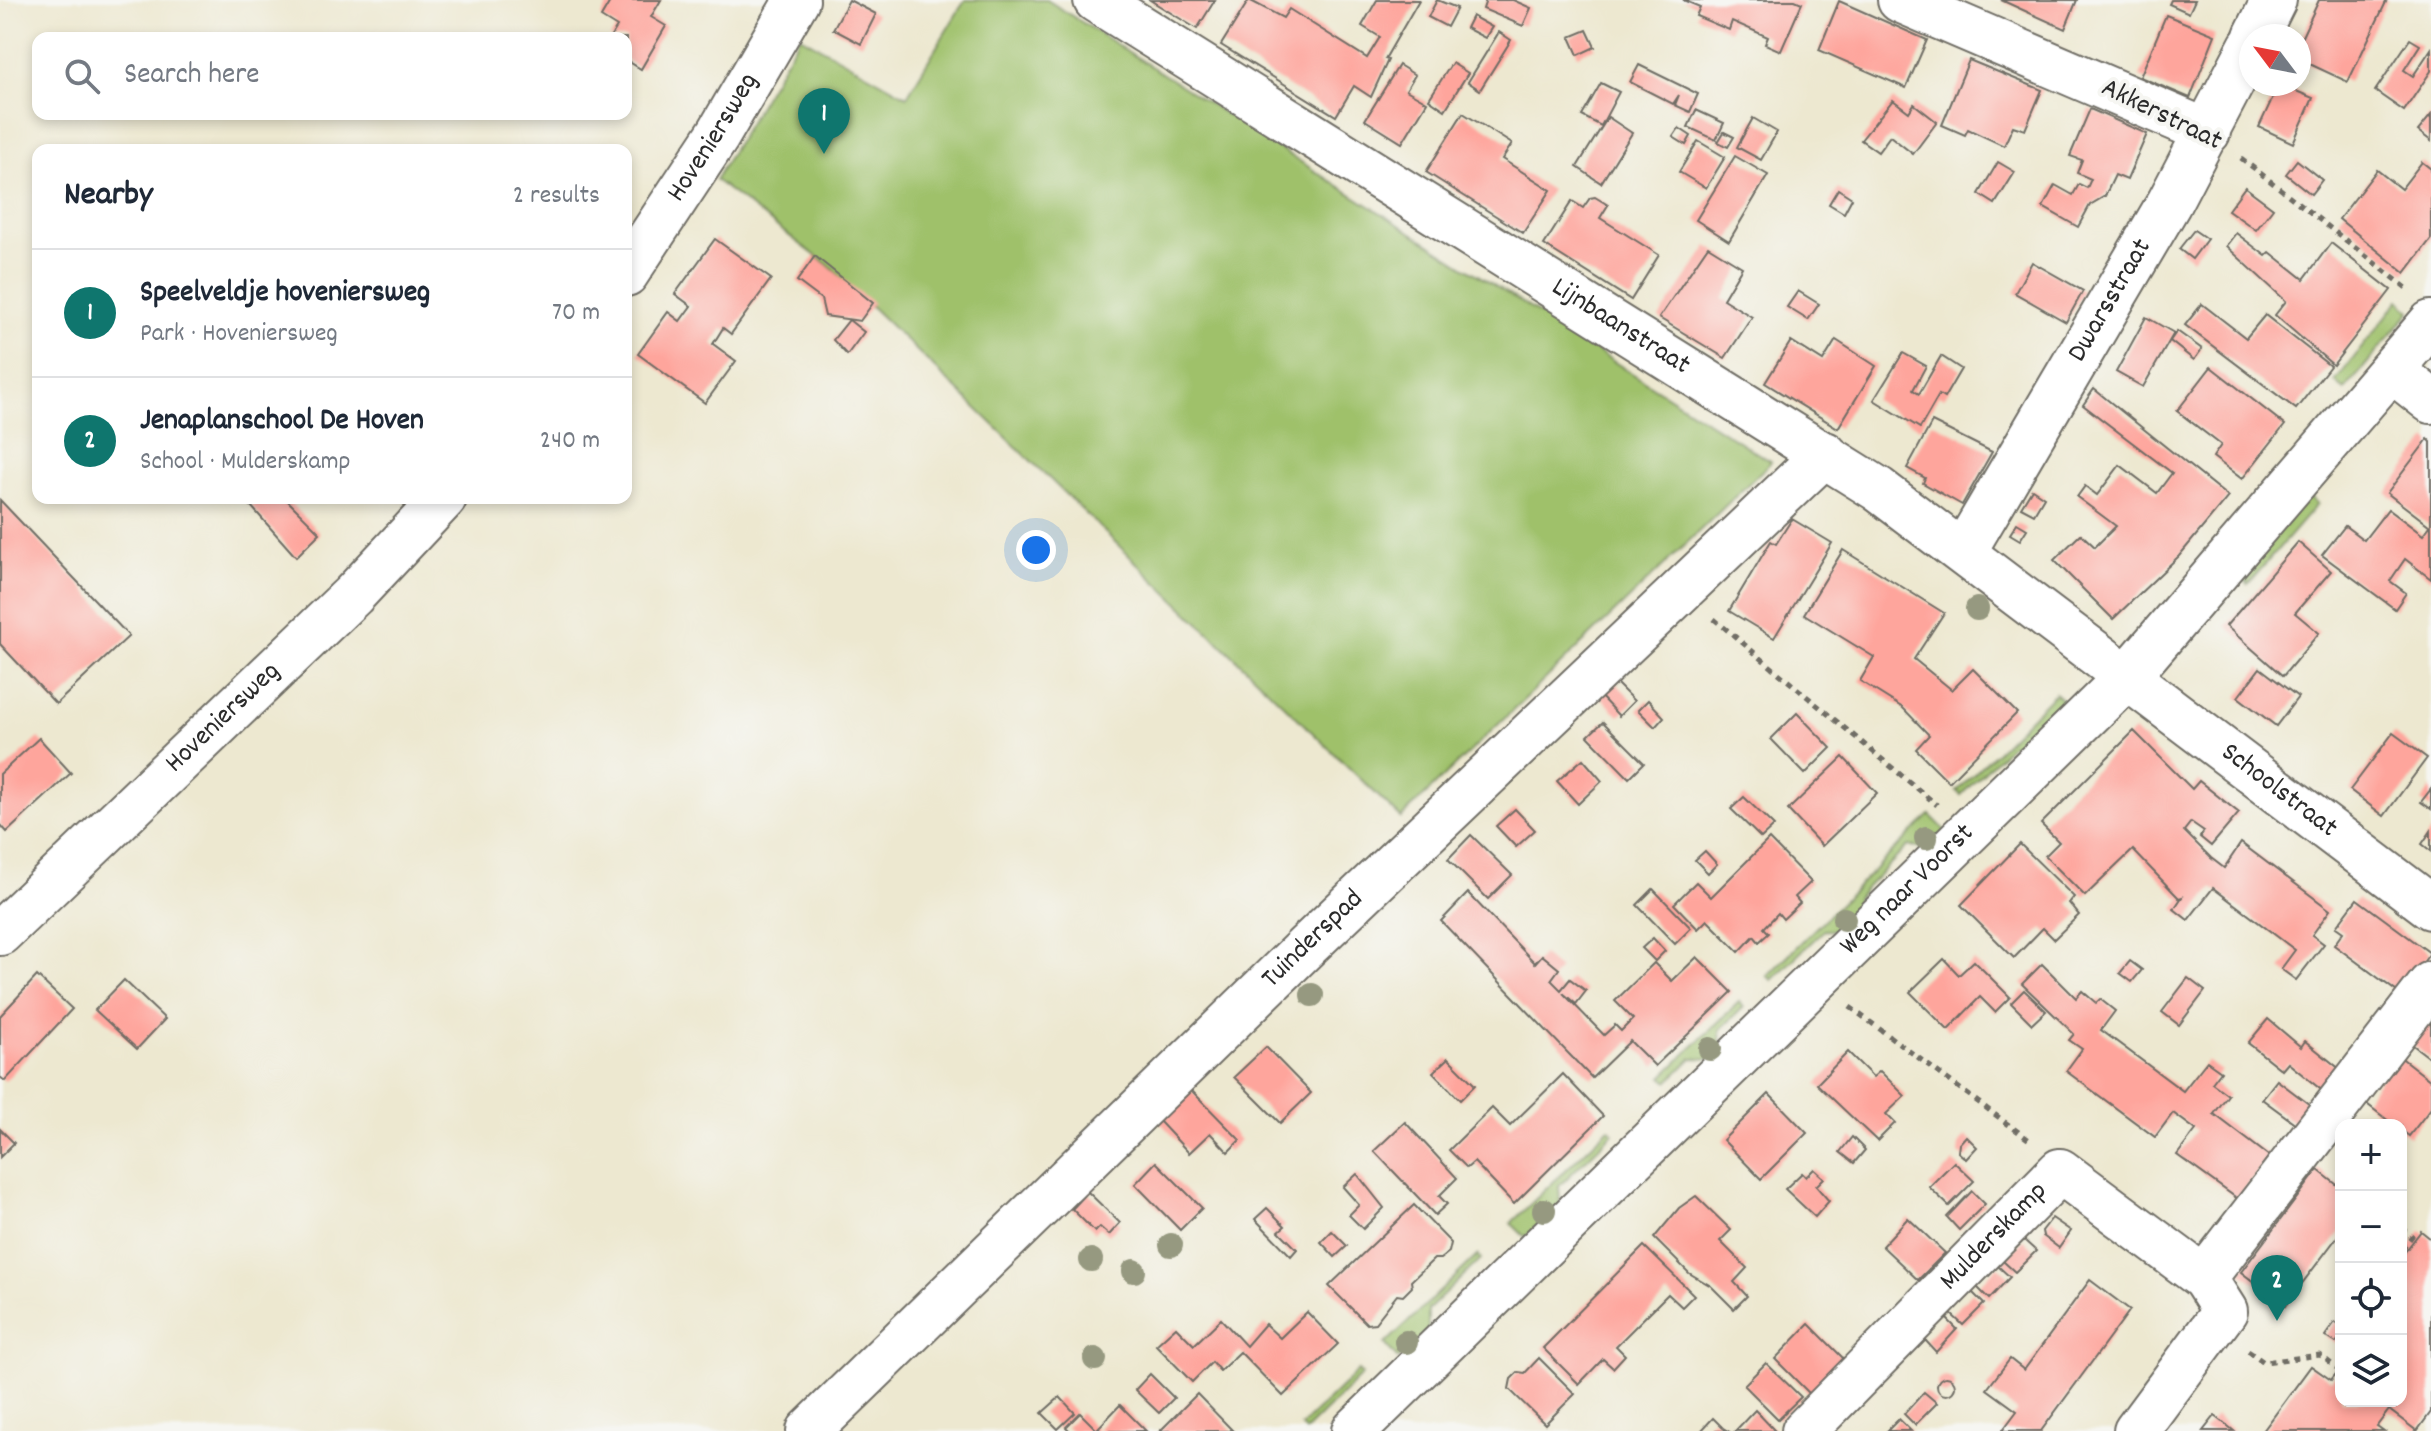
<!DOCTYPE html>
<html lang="en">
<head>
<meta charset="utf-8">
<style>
	body { margin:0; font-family:Dekko,sans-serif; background:#f6f6f7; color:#1f2937 }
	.controls { position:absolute; right:24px; bottom:24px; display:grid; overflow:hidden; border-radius:16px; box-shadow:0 4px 12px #0003 }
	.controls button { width:72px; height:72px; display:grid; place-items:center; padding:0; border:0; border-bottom:2px solid #e0e1e3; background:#fff; color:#1f2937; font:40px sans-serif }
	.compass { position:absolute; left:2239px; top:24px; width:72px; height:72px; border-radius:50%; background:#fff; box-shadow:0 4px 12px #0003; rotate:302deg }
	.you { position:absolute; left:1036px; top:550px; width:28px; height:28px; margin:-20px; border:6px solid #fff; border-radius:50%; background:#1a73e8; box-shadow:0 0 0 12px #1a73e833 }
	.badge { display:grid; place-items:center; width:52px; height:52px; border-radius:50%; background:#0f766e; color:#fff; font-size:26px; font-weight:700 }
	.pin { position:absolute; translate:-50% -66px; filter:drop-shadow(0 2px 4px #0008) }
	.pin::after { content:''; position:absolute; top:42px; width:28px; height:24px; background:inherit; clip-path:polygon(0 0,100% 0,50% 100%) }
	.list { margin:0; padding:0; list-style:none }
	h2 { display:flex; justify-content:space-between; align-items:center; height:104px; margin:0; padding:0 32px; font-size:34px }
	h2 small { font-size:26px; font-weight:400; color:#747a83 }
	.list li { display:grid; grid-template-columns:52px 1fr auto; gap:24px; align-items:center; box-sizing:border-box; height:128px; padding:0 32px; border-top:2px solid #e0e1e3 }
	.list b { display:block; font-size:30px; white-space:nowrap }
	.list p { margin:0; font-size:26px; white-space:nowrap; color:#747a83 }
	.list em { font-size:26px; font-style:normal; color:#747a83 }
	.icon { flex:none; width:44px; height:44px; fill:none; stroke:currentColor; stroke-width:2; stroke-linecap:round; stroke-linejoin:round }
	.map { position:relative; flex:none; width:2431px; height:1431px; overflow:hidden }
	.search { position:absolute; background:#fff; box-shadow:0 4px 12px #0003; left:32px; top:32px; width:600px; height:88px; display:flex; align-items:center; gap:20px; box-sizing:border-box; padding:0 28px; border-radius:16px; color:#747a83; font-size:30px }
	.panel { position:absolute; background:#fff; box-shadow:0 4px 12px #0003; left:32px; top:144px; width:600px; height:360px; border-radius:16px }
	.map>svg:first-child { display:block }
	.green { fill:#9fc16a; stroke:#65764a; stroke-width:2 }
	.building { fill:#fea59c }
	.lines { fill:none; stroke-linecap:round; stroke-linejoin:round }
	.minor-casing { stroke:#6f6d65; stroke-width:48 }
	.path { stroke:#6f6d65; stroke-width:5; stroke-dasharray:6 6; stroke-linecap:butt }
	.minor { stroke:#fff; stroke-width:44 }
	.tree { fill:#969980 }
	.labels { text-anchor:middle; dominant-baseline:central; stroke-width:8; stroke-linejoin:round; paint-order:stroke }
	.street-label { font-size:28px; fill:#2b2b2b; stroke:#f6f6f2 }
</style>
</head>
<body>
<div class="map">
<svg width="2431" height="1431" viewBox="0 0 2431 1431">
	<rect width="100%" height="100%" fill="#f6f6f2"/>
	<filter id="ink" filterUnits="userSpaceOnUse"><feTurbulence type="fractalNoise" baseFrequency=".0125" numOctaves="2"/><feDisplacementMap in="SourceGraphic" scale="16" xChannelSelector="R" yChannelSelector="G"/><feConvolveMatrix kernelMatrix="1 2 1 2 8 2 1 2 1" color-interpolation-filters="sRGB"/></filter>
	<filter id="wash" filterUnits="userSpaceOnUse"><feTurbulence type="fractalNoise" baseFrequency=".006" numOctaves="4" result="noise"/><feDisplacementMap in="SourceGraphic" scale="32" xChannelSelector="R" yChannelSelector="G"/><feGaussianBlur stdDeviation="1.8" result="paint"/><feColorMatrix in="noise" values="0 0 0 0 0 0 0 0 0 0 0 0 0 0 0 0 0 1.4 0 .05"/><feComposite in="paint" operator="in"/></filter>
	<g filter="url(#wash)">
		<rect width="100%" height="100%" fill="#ede8d0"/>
		<g class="green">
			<polygon points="965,0 1047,0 1771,462 1401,818 828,265 715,180 800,36 907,96"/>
			<polygon points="2399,300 2411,311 2345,390 2335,382"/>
			<polygon points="2308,496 2317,504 2248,584 2239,576"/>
			<polygon points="2055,693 2070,708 2033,746 2012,744 1961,795 1957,791"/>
			<polygon points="1930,815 1946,831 1928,848 1908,846 1856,898 1857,918 1844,931 1824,930 1772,980 1767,976"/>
			<polygon points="1739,1002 1744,1007 1720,1030 1721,1051 1712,1059 1692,1058 1668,1082 1662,1077"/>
			<polygon points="1609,1128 1613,1133 1559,1186 1560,1204 1525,1237 1511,1223"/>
			<polygon points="1478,1255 1481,1259 1428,1310 1428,1331 1398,1359 1385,1344"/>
			<polygon points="1358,1371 1362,1375 1305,1431 1301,1426"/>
		</g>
		<g id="blocks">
			<g class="building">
				<polygon points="611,0 661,0 651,17 666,26 641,69 626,60 626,38 610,38 617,27 601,17"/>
				<polygon points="849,0 876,14 861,44 833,29"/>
				<polygon points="1150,0 1215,0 1197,29"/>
				<polygon points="1249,0 1283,18 1289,9 1367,58 1380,37 1362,26 1377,0 1419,0 1385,59 1388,60 1371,97 1354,86 1336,116 1221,45"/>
				<polygon points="1437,0 1457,8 1447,27 1428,17"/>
				<polygon points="1486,0 1513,0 1531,8 1523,26 1483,9"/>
				<polygon points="1683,0 1795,0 1802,3 1781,51 1765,44 1768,37 1732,21 1729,30 1696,16 1700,7"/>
				<polygon points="2001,0 2077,0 2065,29"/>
				<polygon points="2171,0 2195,0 2189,13 2169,4"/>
				<polygon points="2319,0 2387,0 2348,82 2299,59 2299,43"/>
				<polygon points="1839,1 1927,40 1906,88 1819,50"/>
				<polygon points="2166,15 2215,35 2190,98 2140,77"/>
				<polygon points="1472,16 1492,27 1485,38 1466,28"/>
				<polygon points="1587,30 1595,47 1578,55 1570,37"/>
				<polygon points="1499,32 1511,40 1480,90 1468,82"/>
				<polygon points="2410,39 2420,45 2404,70 2413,76 2431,49 2431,71 2404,111 2375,91"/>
				<polygon points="1969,60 2042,90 2025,130 2013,126 2004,146 1968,129 1965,135 1942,125"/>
				<polygon points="1452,63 1468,73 1445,110 1429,99"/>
				<polygon points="1399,65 1415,75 1406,90 1427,102 1402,143 1365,120"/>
				<polygon points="1639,65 1698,94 1690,112 1675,105 1679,95 1673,104 1630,82"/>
				<polygon points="1601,83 1619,92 1601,126 1582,116"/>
				<polygon points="2279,84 2313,98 2293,143 2259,127"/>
				<polygon points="1893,100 1909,112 1914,104 1937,122 1913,154 1890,136 1878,152 1861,140"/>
				<polygon points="2090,109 2147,134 2127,180 2115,175 2105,196 2090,205 2078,227 2043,207 2055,185 2073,195 2079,184 2087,188 2091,179 2077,173 2082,160 2070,156"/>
				<polygon points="1696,110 1724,123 1716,140 1688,127"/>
				<polygon points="1463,113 1512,144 1502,159 1551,190 1523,233 1426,172"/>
				<polygon points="2431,115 2431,141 2418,131"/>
				<polygon points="1608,117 1632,133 1601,183 1577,167"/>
				<polygon points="1753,118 1777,132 1761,160 1737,147"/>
				<polygon points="1679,128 1691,136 1686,145 1673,137"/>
				<polygon points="1724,132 1734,137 1728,147 1718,142"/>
				<polygon points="1698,141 1725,157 1706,188 1679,172"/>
				<polygon points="1735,156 1768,175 1729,241 1696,220"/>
				<polygon points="2297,160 2322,180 2311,194 2286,174"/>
				<polygon points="1998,162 2015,172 1995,204 1979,194"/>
				<polygon points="2422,162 2431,169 2431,239 2405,273 2339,219 2377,170 2401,189"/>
				<polygon points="2245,187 2273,208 2256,230 2228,210"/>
				<polygon points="1838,189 1852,198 1844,213 1829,204"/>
				<polygon points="1595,197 1608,205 1600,218 1659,255 1631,300 1544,245 1572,201 1583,208 1590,198"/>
				<polygon points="2194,230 2207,239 2192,259 2179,249"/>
				<polygon points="2236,233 2266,256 2270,252 2304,279 2331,243 2391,290 2333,365 2275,315 2286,301 2226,246"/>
				<polygon points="715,239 771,279 731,334 723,328 713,344 736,361 705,403 638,354 668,312 680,321 691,306 675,294"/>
				<polygon points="1708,246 1742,267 1723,299 1752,317 1725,358 1659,318"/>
				<polygon points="815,256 873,303 860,321 825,316 821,299 797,281"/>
				<polygon points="2032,262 2083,291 2066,322 2015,293"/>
				<polygon points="1798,291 1819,304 1808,320 1787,307"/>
				<polygon points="2202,304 2246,338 2265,315 2330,366 2296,409 2185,325"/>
				<polygon points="2146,317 2174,333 2143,387 2116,372"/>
				<polygon points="849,320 864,332 847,355 833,340"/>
				<polygon points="2177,331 2202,349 2194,360 2170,341"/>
				<polygon points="1836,340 1876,366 1838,428 1765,383 1791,341 1823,361"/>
				<polygon points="1903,353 1926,366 1913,390 1919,394 1941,356 1961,369 1944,398 1939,395 1920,428 1874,400"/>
				<polygon points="2211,367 2285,425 2242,479 2213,457 2221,445 2177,411"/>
				<polygon points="2094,389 2228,497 2179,556 2113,619 2054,560 2081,534 2095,547 2116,526 2077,497 2085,486 2097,495 2120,465 2157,493 2172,473 2083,405"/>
				<polygon points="1932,422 1992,452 1962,505 1923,483 1925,478 1907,468"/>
				<polygon points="2428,439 2431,442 2431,579 2405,559 2390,581 2406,593 2395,609 2322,555 2345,526 2364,540 2388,509 2423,535 2430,526 2387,493"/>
				<polygon points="2032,489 2044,497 2034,514 2021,507"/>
				<polygon points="260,498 286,499 320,533 296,557 251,506"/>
				<polygon points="0,500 129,636 56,704 0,644"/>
				<polygon points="1792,519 1832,543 1774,638 1729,611 1771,541 1776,544"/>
				<polygon points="2017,523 2027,529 2020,540 2010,534"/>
				<polygon points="2298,542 2331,571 2295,613 2319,633 2283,676 2226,626"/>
				<polygon points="1843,550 1944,613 1914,659 1952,690 1973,669 2017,713 1949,782 1916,749 1929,735 1903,708 1860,681 1874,657 1804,614"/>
				<polygon points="2260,668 2298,697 2276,726 2238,697"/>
				<polygon points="1613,680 1634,701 1619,716 1598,694"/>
				<polygon points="1648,700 1664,717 1655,727 1638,710"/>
				<polygon points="1797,713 1831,748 1805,774 1771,739"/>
				<polygon points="1603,722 1644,763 1629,778 1588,736"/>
				<polygon points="2134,731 2192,789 2199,781 2239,813 2211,846 2200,837 2204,831 2191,822 2184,831 2211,858 2224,868 2241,843 2330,910 2312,935 2324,944 2296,980 2281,969 2295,950 2213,888 2188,920 2174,909 2182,897 2179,898 2133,850 2085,896 2045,856 2059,842 2041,824"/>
				<polygon points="2393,733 2427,758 2384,816 2350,790"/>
				<polygon points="39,738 71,773 7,832 0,824 0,774"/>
				<polygon points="1843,757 1877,793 1822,846 1788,810"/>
				<polygon points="1583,759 1602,781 1578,804 1557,781"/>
				<polygon points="2431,789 2431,809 2421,802"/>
				<polygon points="1744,797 1774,826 1761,838 1731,809"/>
				<polygon points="1515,809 1535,830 1516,847 1496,826"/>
				<polygon points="2431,831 2431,851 2422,844"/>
				<polygon points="1471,835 1512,875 1488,899 1448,859"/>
				<polygon points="1769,839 1811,882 1795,897 1800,903 1783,919 1778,913 1764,928 1769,933 1759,942 1754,936 1739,952 1707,920 1698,929 1674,904 1696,882 1711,897"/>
				<polygon points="2020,844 2074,897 2069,903 2079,915 2054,939 2043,928 2014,958 1961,905"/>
				<polygon points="1705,851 1717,864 1708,873 1695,860"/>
				<polygon points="1653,889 1691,928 1675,944 1637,905"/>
				<polygon points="1468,893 1535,963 1542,955 1559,969 1551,980 1561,990 1570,979 1586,991 1576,1004 1563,993 1604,1035 1615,1025 1621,1031 1633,1019 1615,1001 1654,963 1672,981 1697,957 1732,992 1655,1066 1630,1041 1592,1078 1441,921"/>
				<polygon points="2357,899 2430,953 2400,994 2334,945 2343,932 2336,927"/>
				<polygon points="1653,938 1665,951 1655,961 1642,948"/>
				<polygon points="1944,959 1959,975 1974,961 2010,997 1995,1012 1980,997 1948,1030 1910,992"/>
				<polygon points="2130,961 2142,970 2132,982 2120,973"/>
				<polygon points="2042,964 2076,998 2082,991 2096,1003 2100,999 2115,1011 2101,1030 2183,1091 2207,1061 2221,1071 2212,1083 2228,1095 2214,1114 2269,1156 2238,1199 2177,1155 2196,1130 2173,1113 2155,1137 2066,1071 2082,1049 2069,1040 2074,1034 2022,984"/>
				<polygon points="37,976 72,1009 5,1081 0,1077 0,1016"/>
				<polygon points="2188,978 2205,991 2179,1025 2162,1012"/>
				<polygon points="124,980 165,1019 137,1049 95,1010"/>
				<polygon points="2024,990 2046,1011 2032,1024 2011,1003"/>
				<polygon points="2431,1014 2431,1059 2409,1042"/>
				<polygon points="2268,1019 2301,1047 2305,1041 2341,1070 2324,1092 2288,1063 2282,1070 2248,1043"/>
				<polygon points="1266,1047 1311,1093 1280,1123 1234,1077"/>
				<polygon points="1848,1052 1873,1077 1880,1071 1905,1096 1886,1114 1895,1123 1877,1141 1817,1084"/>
				<polygon points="2399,1056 2431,1081 2431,1108 2409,1136 2401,1130 2401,1125 2394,1125 2363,1101"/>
				<polygon points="1448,1058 1475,1085 1460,1100 1433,1072"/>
				<polygon points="1563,1074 1603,1116 1514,1204 1474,1162 1467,1168 1449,1150 1492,1108 1510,1126"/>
				<polygon points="2277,1080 2310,1105 2296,1124 2262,1099"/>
				<polygon points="1191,1090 1240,1140 1228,1152 1210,1133 1189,1153 1159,1121"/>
				<polygon points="1769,1094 1807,1133 1761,1179 1723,1140"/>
				<polygon points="1405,1122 1457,1178 1439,1196 1447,1204 1435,1215 1374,1151"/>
				<polygon points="0,1129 14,1143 0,1157"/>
				<polygon points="1966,1136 1977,1147 1966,1159 1958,1152 1959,1144"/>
				<polygon points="1852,1137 1865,1150 1854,1163 1840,1152"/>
				<polygon points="1156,1162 1202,1208 1180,1230 1135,1184"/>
				<polygon points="1954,1162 1974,1181 1949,1206 1929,1187"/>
				<polygon points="1814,1169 1824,1178 1816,1186 1829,1201 1815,1217 1785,1189 1802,1173 1806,1177"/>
				<polygon points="2318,1170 2341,1188 2341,1232 2285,1306 2241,1272"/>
				<polygon points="1357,1174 1384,1208 1363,1229 1349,1215 1359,1205 1343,1187"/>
				<polygon points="1972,1191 1985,1204 1959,1230 1947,1217"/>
				<polygon points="1088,1192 1120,1223 1109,1235 1100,1227 1095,1232 1072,1209"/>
				<polygon points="1696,1196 1731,1230 1720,1241 1747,1268 1734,1282 1747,1296 1734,1309 1711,1286 1689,1273 1654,1238 1679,1208"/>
				<polygon points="1414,1205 1451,1243 1449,1252 1440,1259 1434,1259 1411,1281 1412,1287 1403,1296 1397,1295 1375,1323 1367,1324 1329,1286"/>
				<polygon points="1267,1208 1285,1226 1279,1231 1297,1249 1291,1256 1255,1219"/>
				<polygon points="1908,1218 1945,1253 1918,1280 1882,1246"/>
				<polygon points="2052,1218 2071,1231 2059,1248 2043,1236 2042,1231"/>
				<polygon points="1332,1231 1347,1246 1335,1257 1321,1242"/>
				<polygon points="2421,1231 2431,1239 2431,1412 2417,1431 2389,1410 2377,1426 2384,1431 2263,1431 2311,1366 2331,1380 2341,1368 2341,1401 2401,1401 2401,1257"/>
				<polygon points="2024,1240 2036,1251 2015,1272 2003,1261"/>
				<polygon points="1644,1246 1694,1295 1682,1307 1668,1294 1616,1346 1625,1355 1613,1368 1603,1359 1579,1384 1543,1348"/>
				<polygon points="1998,1266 2010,1277 1989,1299 1977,1287"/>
				<polygon points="2090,1280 2130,1310 2041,1431 2002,1431 2017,1411 1987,1389 2010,1359 2024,1370"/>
				<polygon points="1972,1292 1984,1304 1963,1325 1951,1314"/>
				<polygon points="1307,1312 1338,1344 1283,1396 1240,1352 1220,1371 1212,1362 1192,1382 1156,1345 1176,1327 1194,1345 1221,1319 1246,1346 1265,1324 1280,1338"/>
				<polygon points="1946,1318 1957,1329 1936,1352 1925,1340"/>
				<polygon points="2335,1322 2341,1327 2341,1336 2336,1343 2325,1336"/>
				<polygon points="1809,1324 1847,1362 1813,1397 1775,1359"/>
				<polygon points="1539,1358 1575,1394 1545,1424 1509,1389 1511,1379 1518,1372 1525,1373"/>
				<polygon points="1766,1363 1801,1397 1778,1419 1744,1385"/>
				<polygon points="1150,1374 1174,1398 1159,1413 1135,1390"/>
				<circle cx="1946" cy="1386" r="9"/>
				<polygon points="1924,1392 1937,1403 1915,1425 1904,1414"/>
				<polygon points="1197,1394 1233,1431 1160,1431"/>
				<polygon points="1060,1397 1075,1413 1058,1429 1042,1413"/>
				<polygon points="1120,1405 1146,1431 1101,1431 1098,1428"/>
				<polygon points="1755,1410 1775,1431 1735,1431"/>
				<polygon points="1080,1413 1098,1431 1070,1431 1066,1427"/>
				<polygon points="2215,1416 2223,1422 2234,1431 2203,1431"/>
				<polygon points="1713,1418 1723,1428 1728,1431 1701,1431"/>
				<polygon points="1899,1419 1911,1431 1887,1431"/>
			</g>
		</g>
	</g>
	<g filter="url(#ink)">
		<use href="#blocks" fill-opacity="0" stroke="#6f6d65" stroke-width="2"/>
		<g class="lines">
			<g class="minor-casing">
				<g id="minor">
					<path id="s1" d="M1096,0L1878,489L2431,907"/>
					<polyline points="1900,0 2208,132"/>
					<polyline points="2256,36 2274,0"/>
					<path id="s2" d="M626,274L718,135L797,0"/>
					<polyline points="2392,370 2431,401"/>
					<path id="s3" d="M1964,551L2169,203L2251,46"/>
					<path id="s4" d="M0,933L353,595L444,498"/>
					<path id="s5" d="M809,1431L1307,946L1825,454"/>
					<path id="s6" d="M1354,1431L2126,678L2431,323"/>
					<path id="s7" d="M1804,1431L2060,1171L2204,1278L2431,984"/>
					<polyline points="2136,1431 2225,1311 2204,1278"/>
				</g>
			</g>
			<g class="path">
				<polyline points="2241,158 2409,290"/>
				<polyline points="1714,619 1937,805"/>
				<polyline points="1850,1007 2032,1142"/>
				<polyline points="2401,1228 2412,1236 2401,1250"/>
				<polyline points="2248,1351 2264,1362 2320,1355 2339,1370"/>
			</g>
			<use href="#minor" class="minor"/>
		</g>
		<g class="tree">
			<circle cx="1977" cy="609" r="12"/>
			<circle cx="1926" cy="838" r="12"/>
			<circle cx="1844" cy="919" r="12"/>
			<circle cx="1312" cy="995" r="12"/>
			<circle cx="1710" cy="1049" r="12"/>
			<circle cx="1544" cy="1210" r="12"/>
			<circle cx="1171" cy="1245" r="12"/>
			<circle cx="1091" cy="1260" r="12"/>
			<circle cx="1134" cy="1271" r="12"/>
			<circle cx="1406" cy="1342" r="12"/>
			<circle cx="1095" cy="1359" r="12"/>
		</g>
	</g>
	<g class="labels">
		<g class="street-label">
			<text transform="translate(2161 116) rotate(26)">Akkerstraat</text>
			<text stroke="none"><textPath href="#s2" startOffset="162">Hoveniersweg</textPath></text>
			<text stroke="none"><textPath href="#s3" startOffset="290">Dwarsstraat</textPath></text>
			<text stroke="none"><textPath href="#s1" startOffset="618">Lijnbaanstraat</textPath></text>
			<text stroke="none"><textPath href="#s4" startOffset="310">Hoveniersweg</textPath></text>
			<text stroke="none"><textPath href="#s1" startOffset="1424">Schoolstraat</textPath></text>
			<text stroke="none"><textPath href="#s6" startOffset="774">Weg naar Voorst</textPath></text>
			<text stroke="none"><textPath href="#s5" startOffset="704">Tuinderspad</textPath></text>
			<text stroke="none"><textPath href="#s7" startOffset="272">Mulderskamp</textPath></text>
		</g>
	</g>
</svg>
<div class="controls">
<button>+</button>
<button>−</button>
<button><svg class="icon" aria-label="locate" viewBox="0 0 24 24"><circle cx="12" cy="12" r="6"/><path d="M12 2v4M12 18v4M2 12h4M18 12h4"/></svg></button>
<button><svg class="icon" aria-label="layers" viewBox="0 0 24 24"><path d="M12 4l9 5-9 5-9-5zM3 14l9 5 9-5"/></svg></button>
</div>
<svg class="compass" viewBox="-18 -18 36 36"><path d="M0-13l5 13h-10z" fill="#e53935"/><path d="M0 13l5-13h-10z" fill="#747a83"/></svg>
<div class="you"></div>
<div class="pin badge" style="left:824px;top:154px">1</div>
<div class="pin badge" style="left:2277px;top:1321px">2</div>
<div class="search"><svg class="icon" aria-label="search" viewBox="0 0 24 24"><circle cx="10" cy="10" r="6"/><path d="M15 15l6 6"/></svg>Search here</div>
<section class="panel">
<h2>Nearby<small>2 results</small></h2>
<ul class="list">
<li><span class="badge">1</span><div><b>Speelveldje hoveniersweg</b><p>Park · Hoveniersweg</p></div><em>70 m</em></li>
<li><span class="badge">2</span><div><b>Jenaplanschool De Hoven</b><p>School · Mulderskamp</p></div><em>240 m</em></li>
</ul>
</section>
</div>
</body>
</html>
